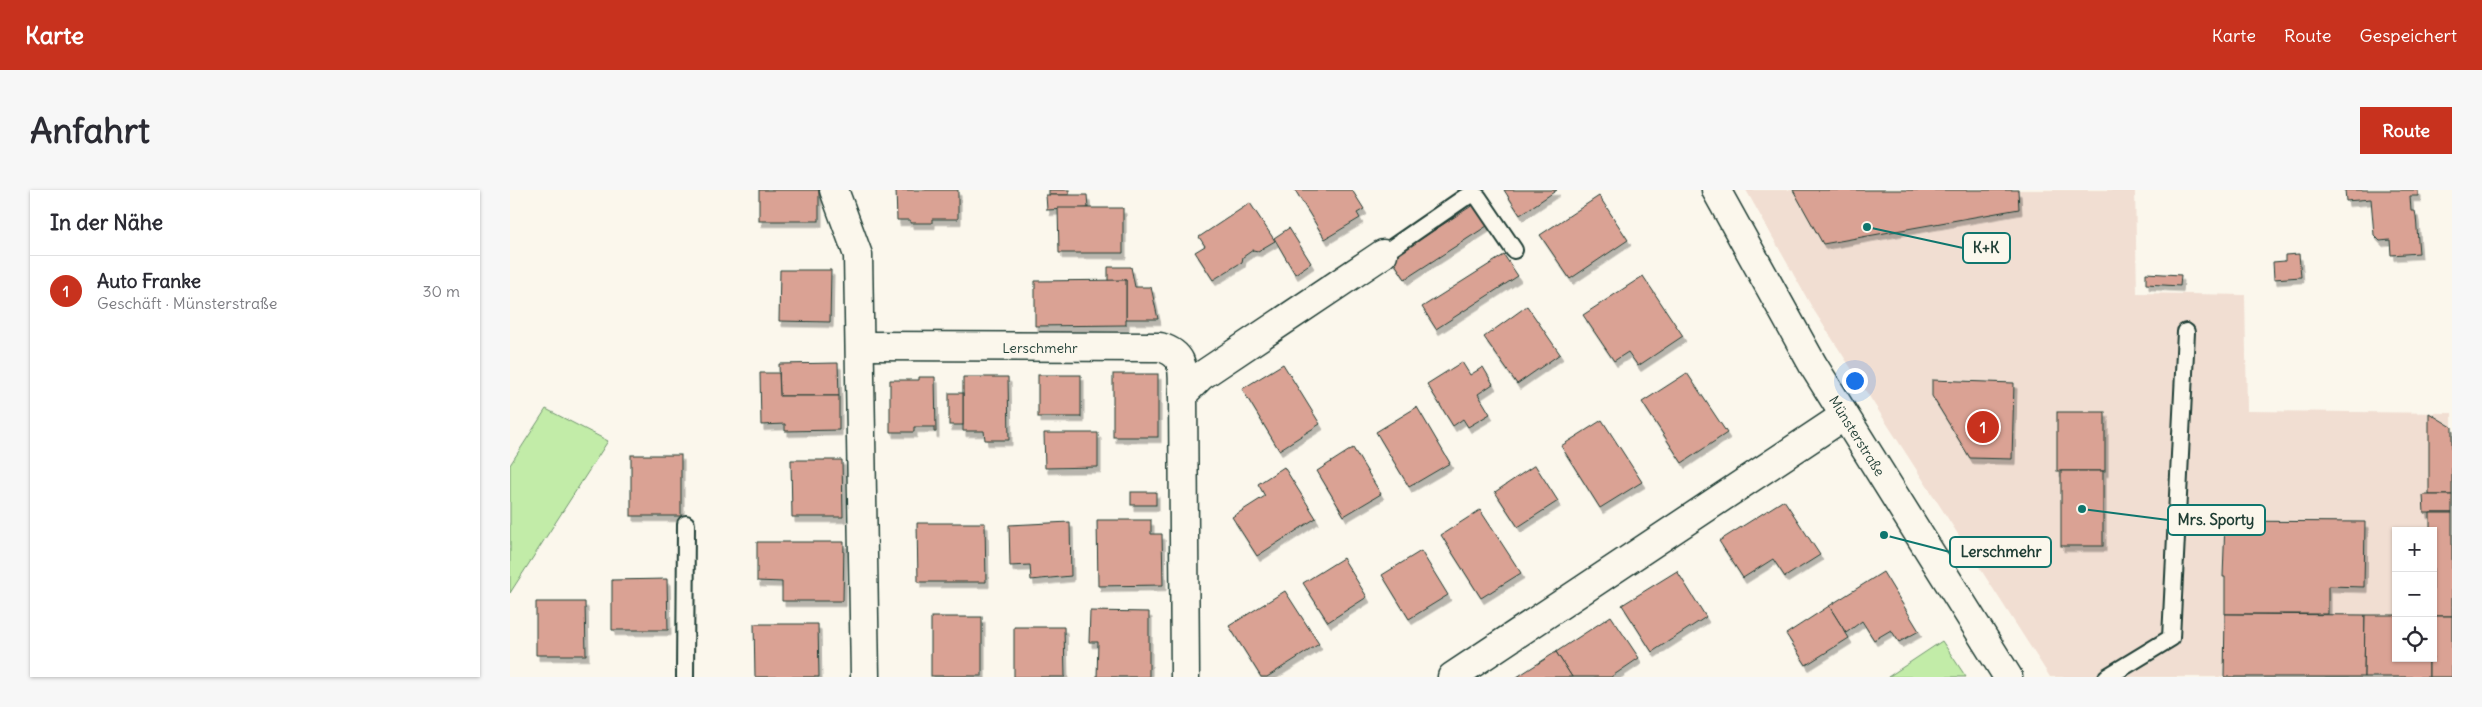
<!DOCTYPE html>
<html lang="de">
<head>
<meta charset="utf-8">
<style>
	body { margin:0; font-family:Delius,sans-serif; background:#f7f7f7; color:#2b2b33 }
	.controls { position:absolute; right:15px; bottom:15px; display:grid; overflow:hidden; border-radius:0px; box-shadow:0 1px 4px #0004 }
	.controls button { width:45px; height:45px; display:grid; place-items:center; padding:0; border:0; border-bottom:1px solid #e1e1e2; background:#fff; color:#2b2b33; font:25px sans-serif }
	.you { position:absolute; left:1344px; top:190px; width:18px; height:18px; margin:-12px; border:4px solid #fff; border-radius:50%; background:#1a73e8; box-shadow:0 0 0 8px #1a73e833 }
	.badge { display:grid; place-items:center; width:32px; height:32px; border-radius:50%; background:#c8321e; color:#fff; font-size:16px; font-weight:700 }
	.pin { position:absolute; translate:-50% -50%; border:2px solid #fff; box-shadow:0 1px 5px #0006 }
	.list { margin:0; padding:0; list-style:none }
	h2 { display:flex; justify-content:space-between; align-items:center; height:65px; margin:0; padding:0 20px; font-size:21px }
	h2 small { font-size:16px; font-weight:400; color:#7c7c81 }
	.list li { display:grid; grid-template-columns:32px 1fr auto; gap:15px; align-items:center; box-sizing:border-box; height:70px; padding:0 20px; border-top:1px solid #e1e1e2 }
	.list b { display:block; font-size:19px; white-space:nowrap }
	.list p { margin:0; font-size:16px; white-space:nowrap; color:#7c7c81 }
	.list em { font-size:16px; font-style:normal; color:#7c7c81 }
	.icon { flex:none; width:28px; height:28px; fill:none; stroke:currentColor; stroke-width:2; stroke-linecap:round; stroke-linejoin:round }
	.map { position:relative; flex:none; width:1942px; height:487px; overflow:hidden; border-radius:0px }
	header { display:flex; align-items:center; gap:30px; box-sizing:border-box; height:70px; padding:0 25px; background:#c8321e; color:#fff }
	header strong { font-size:24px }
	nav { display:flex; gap:28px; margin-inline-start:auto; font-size:18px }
	.intro { display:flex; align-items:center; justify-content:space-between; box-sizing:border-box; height:120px; padding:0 30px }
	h1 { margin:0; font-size:35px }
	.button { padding:12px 22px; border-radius:0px; background:#c8321e; color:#fff; font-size:18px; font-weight:700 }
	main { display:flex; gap:30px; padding:0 30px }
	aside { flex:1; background:#fff; border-radius:0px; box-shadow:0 1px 4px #0004 }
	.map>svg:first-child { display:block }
	.built { fill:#f1ded2; fill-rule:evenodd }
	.green { fill:#c2eca8; stroke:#70946e }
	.building { fill:#daa294; stroke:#1f3d34; filter:url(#shadow) }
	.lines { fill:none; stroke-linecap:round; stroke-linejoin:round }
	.service-casing { stroke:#1f3d34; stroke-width:20 }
	.minor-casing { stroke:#1f3d34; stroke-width:31 }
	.tertiary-casing { stroke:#1f3d34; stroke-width:31 }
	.service { stroke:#fbf7ec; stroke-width:16 }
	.minor { stroke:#fbf7ec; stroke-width:28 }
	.tertiary { stroke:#fbf7ec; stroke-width:28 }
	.labels { text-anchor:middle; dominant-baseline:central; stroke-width:5; stroke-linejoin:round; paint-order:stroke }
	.street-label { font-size:14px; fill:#1f3d34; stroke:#fbf7ec }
	.leader { fill:none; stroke:#0f766e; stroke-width:2 }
	.callout-dot { fill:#0f766e; stroke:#fbf7ec; stroke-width:2 }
	.callout { fill:#fbf7ec; stroke:#0f766e; stroke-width:2 }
	.callout-label { font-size:15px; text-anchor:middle; font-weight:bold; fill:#1f3d34 }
</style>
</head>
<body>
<header>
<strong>Karte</strong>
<nav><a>Karte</a><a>Route</a><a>Gespeichert</a></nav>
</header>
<div class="intro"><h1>Anfahrt</h1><a class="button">Route</a></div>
<main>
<aside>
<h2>In der Nähe<small></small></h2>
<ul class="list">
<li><span class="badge">1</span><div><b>Auto Franke</b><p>Geschäft · Münsterstraße</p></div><em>30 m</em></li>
</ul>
</aside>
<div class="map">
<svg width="1942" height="487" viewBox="0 0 1942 487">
	<defs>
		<filter id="shadow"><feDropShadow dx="3" dy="5.5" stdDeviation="0" flood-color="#0004"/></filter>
	</defs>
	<rect width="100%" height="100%" fill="#fbf7ec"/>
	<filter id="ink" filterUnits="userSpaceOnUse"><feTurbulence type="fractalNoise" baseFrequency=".02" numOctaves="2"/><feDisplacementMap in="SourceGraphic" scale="10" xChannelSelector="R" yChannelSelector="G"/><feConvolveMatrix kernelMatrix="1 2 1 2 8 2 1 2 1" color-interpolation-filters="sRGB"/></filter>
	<g filter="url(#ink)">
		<path class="built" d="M1236,0H1625L1627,103L1735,105L1737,221L1942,223V487H1540L1303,119ZM1886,341H1923V468H1886Z"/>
		<g class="green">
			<polygon points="36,219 98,251 0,403 0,275"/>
			<polygon points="1432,451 1456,487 1378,487"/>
		</g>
		<g class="building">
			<rect x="249" y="0" width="60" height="31"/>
			<polygon points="386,0 448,0 448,29 422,29 422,33 400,33 400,30 387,30"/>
			<rect x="539" y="0" width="20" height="5"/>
			<polygon points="785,0 842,0 854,19 847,23 850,28 815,49"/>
			<polygon points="994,0 1047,0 1010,25"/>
			<polygon points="1283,0 1508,0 1509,19 1313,54"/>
			<polygon points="1835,0 1908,0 1908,6 1900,6 1901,21 1905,21 1906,26 1909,63 1881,65 1880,50 1870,51 1864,45 1861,9 1836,11"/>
			<polygon points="536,5 577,5 578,18 537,20"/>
			<polygon points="1089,6 1118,50 1060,89 1030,45"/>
			<polygon points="740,13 765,51 748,61 743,60 733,67 732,72 703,90 685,62 695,56 689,47"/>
			<polygon points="963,15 977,36 895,89 881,68"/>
			<polygon points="548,18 613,18 613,63 549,63"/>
			<polygon points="779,38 801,73 785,84 764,48"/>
			<polygon points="1789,64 1791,87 1764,89 1763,72 1775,71 1775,65"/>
			<polygon points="994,65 1008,86 926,139 912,117"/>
			<polygon points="598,77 621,77 625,97 641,97 648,129 616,129 616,90 598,91"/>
			<polygon points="270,80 321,80 320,132 269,131"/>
			<polygon points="1636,83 1671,85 1670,96 1636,94"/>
			<polygon points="1133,86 1173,146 1128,176 1118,162 1104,171 1073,125"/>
			<polygon points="616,90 616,135 525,136 525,91"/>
			<polygon points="1017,116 1050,164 1007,194 974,147"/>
			<polygon points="952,172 960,185 973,177 983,194 968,204 980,224 958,237 953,229 943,236 917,194"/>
			<polygon points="328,173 329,206 270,206 269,174"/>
			<polygon points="773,174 810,234 769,260 732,199"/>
			<polygon points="250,183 269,183 270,206 329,206 329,240 275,241 275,234 251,235"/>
			<polygon points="1177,183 1217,243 1172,273 1132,212"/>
			<rect x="603" y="184" width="45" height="63"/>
			<rect x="528" y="185" width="43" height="42"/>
			<polygon points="409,187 425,187 426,242 424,242 424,237 404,237 404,242 380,242 380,190 409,190"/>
			<polygon points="453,187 498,187 499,250 475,250 474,241 453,241"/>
			<polygon points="1422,190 1504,193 1502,269 1460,268 1422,206"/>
			<rect x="439" y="203" width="14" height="32"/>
			<polygon points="907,217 940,273 899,297 866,242"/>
			<rect x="1547" y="222" width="48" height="59"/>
			<polygon points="1919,223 1942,237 1942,305 1919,305"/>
			<polygon points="1092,230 1132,292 1090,318 1051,256"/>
			<polygon points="534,243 588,243 588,277 535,278"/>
			<polygon points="843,258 871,304 834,326 807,281"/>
			<rect x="121" y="265" width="50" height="61"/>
			<polygon points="281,270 332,270 333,327 282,327"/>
			<polygon points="1025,275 1048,311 1008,337 985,302"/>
			<polygon points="774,277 806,328 747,366 722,327 755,306 748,294"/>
			<rect x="1551" y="281" width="42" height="75"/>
			<rect x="621" y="302" width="25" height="13"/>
			<polygon points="1913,305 1942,305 1942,323 1914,323"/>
			<polygon points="1274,310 1310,365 1275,387 1263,369 1233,388 1209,351"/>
			<polygon points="970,320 1011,383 971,408 931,345"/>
			<polygon points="1920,323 1942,323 1942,426 1923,426 1923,341 1920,341"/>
			<polygon points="587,330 641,330 641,344 652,344 653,395 588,396"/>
			<polygon points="1715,331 1855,332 1854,397 1818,396 1818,424 1715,424 1715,387 1713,387"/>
			<polygon points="560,332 561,386 521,390 520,375 500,376 499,335"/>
			<polygon points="407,333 475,333 476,392 408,392"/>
			<polygon points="247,352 334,352 333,411 272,411 272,392 247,391"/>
			<polygon points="911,361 938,405 899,429 872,385"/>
			<polygon points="833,368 857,407 818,432 793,393"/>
			<polygon points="1167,381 1196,427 1142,462 1112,415"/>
			<polygon points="1373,382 1409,441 1389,452 1381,440 1364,450 1352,431 1336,443 1319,416"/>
			<polygon points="157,389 158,440 102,440 102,390"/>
			<polygon points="775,401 809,454 757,487 751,487 719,436"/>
			<polygon points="26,412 75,412 76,465 26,465"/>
			<polygon points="1319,416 1339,448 1296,475 1276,444"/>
			<polygon points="580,421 639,422 639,487 587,487 588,452 579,452"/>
			<polygon points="1715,424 1855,425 1854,487 1714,487"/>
			<polygon points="1855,425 1886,425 1886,468 1919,468 1919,487 1854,487"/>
			<polygon points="1101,426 1129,468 1101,487 1062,487 1046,462"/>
			<polygon points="1923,426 1942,426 1942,487 1919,487 1919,468 1923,468"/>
			<rect x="421" y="427" width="51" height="59"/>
			<polygon points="244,434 308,434 309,487 245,487"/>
			<polygon points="504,437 554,437 555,487 504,487"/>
			<polygon points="1046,462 1062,487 1007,487"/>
		</g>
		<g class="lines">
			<g class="service-casing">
				<g id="service">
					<polyline points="873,64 954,8 962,5 968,7 1004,60"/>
					<polyline points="175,487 176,334"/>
					<polyline points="1597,487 1661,448 1676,142"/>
				</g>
			</g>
			<g class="minor-casing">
				<g id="minor">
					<polyline points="324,0 348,65 355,487"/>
					<path d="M350,156L650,157C677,165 672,181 673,204"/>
					<polyline points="675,487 673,204 691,186 873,64"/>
					<polyline points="942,487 1334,226"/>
				</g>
			</g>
			<g class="tertiary-casing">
				<polyline id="tertiary" points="1206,0 1303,175 1498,487"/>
			</g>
			<use href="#service" class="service"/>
			<use href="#minor" class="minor"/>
			<use href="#tertiary" class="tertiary"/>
		</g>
	</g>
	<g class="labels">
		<g class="street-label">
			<text x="530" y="158">Lerschmehr</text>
			<text transform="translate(1347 246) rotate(58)">Münsterstraße</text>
		</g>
	</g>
	<path class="leader" d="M1357 37L1453 58M1572 319L1658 330M1374 345L1440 362"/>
	<g class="callout-dot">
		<circle cx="1357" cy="37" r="5"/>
		<circle cx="1572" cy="319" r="5"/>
		<circle cx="1374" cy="345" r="5"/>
	</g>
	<g class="callout">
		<rect x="1453" y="43" width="47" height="30" rx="5"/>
		<rect x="1658" y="315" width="97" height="30" rx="5"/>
		<rect x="1440" y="347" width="101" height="30" rx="5"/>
	</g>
	<g class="callout-label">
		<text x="1476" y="63">K+K</text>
		<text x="1706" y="335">Mrs. Sporty</text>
		<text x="1491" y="367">Lerschmehr</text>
	</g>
</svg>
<div class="controls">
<button>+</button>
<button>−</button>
<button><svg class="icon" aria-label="locate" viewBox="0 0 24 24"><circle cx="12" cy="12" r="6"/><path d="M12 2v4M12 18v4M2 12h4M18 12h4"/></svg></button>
</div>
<div class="you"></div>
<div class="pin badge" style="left:1473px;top:237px">1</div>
</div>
</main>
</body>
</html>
